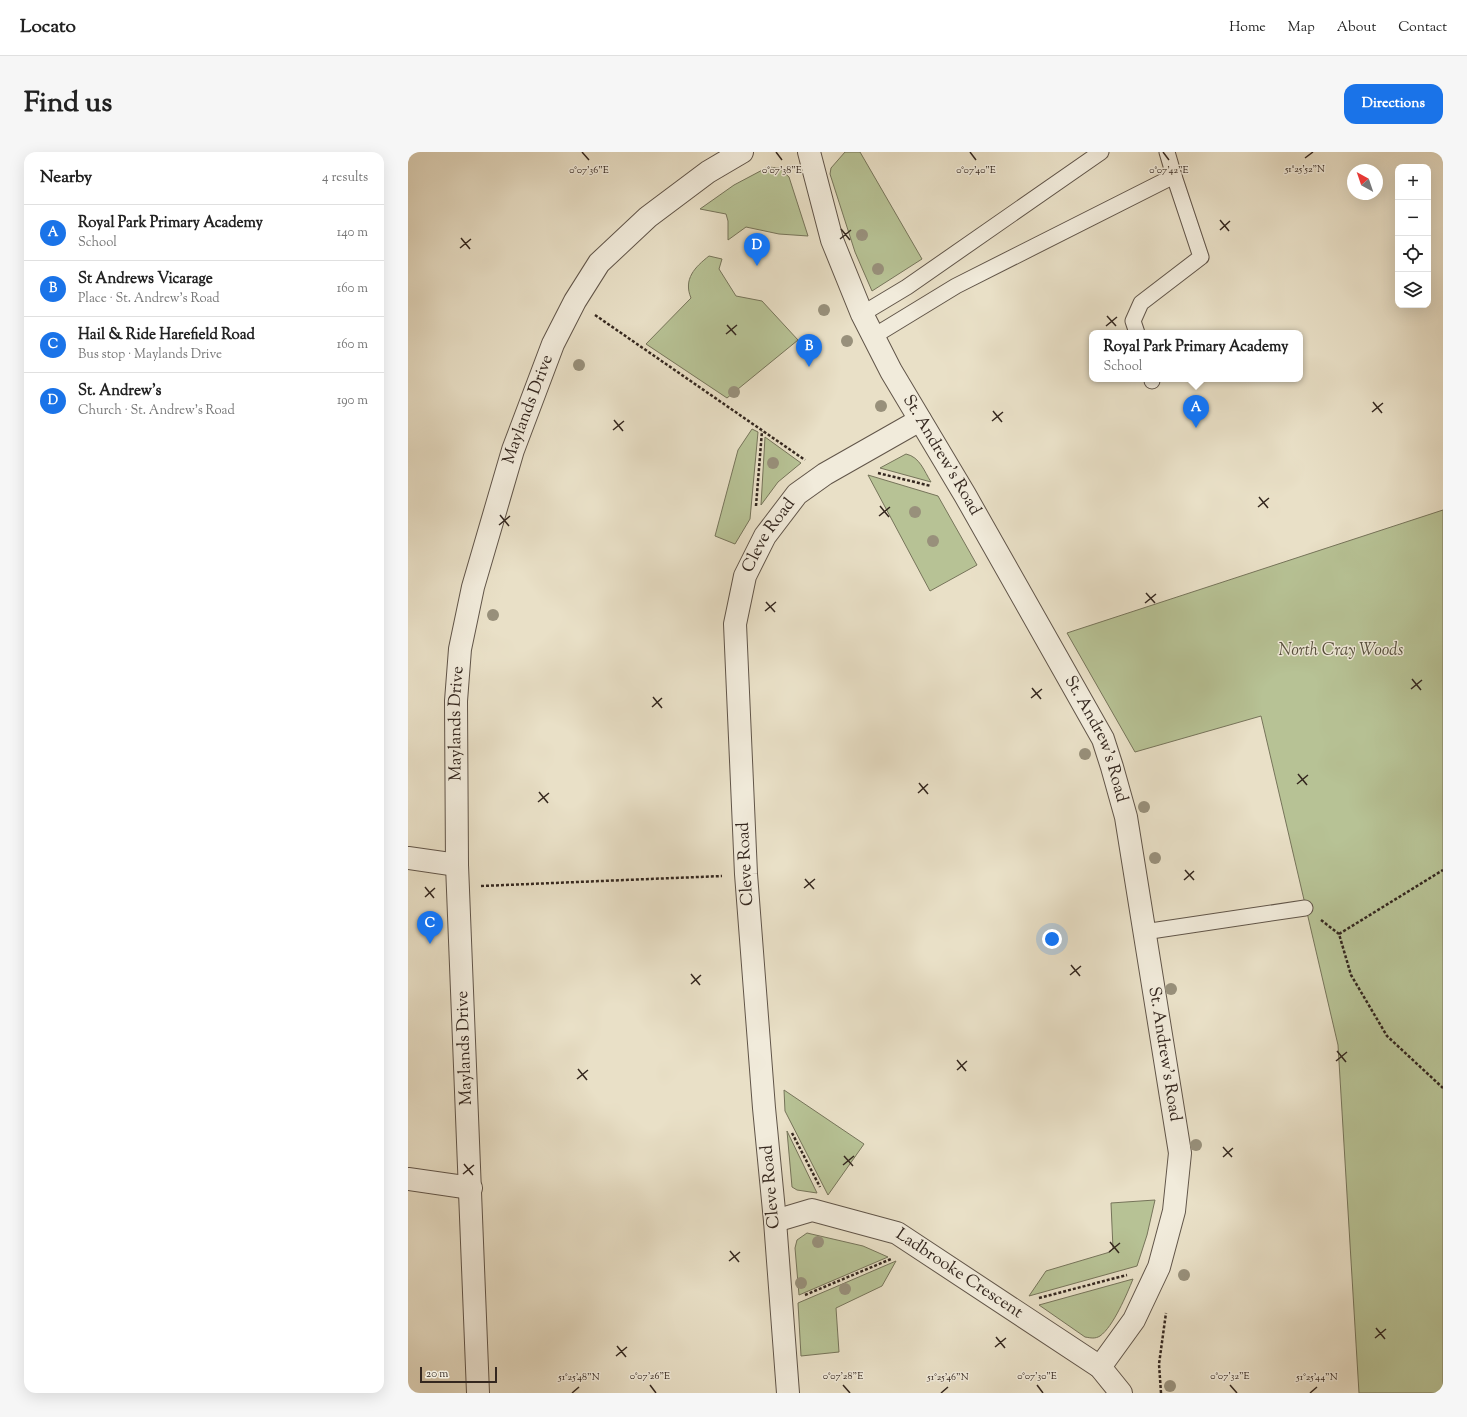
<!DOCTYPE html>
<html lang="en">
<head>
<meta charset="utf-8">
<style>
	body { margin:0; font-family:"Sorts Mill Goudy",serif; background:#f6f6f6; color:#222 }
	.controls { position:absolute; right:12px; top:12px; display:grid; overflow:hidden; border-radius:8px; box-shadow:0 4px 16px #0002 }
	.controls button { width:36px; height:36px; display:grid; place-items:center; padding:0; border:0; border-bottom:1px solid #e0e0e0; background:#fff; color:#222; font:20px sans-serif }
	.compass { position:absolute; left:939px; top:12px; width:36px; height:36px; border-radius:50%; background:#fff; box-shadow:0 4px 16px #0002; rotate:320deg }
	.scale { position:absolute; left:12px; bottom:10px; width:77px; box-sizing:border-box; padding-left:4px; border:2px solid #34271f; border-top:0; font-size:11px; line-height:14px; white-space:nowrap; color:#34271f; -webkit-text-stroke:3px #f1ebdb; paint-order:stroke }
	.you { position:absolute; left:644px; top:787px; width:14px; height:14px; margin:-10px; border:3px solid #fff; border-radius:50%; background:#1a73e8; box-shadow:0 0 0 6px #1a73e833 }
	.badge { display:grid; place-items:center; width:26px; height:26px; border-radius:50%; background:#1a73e8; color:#fff; font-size:13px; font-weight:700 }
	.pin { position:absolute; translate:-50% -33px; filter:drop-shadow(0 1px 2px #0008) }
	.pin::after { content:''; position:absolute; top:21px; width:14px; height:12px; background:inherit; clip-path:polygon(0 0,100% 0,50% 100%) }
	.popup { position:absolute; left:681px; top:178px; width:214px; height:52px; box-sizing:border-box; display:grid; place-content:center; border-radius:8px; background:#fff; filter:drop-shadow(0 1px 3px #0005); font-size:13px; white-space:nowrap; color:#767676 }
	.popup b { font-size:15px; color:#222 }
	.popup::after { content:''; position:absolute; left:50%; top:100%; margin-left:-8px; border:8px solid transparent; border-top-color:#fff }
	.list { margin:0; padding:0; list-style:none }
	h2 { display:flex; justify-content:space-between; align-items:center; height:52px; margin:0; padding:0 16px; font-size:17px }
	h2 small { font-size:13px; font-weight:400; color:#767676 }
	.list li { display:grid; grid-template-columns:26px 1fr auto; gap:12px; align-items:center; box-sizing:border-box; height:56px; padding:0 16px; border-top:1px solid #e0e0e0 }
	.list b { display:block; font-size:15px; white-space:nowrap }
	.list p { margin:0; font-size:13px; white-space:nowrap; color:#767676 }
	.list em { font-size:13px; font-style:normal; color:#767676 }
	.icon { flex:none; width:22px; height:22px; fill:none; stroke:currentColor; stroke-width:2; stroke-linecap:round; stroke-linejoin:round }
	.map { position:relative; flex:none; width:1035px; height:1241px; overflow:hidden; border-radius:12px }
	header { display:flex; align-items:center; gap:24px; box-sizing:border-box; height:56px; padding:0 20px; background:#fff; border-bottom:1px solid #e0e0e0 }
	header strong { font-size:19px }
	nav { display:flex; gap:22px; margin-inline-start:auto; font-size:14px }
	.intro { display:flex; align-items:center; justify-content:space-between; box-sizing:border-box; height:96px; padding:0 24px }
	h1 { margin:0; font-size:28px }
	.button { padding:10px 18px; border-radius:12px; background:#1a73e8; color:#fff; font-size:14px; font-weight:700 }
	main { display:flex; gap:24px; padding:0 24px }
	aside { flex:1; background:#fff; border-radius:12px; box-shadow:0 4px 16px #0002 }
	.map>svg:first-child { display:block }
	.green { fill:#b7c295; stroke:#76745a }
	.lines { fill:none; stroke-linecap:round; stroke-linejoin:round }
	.service-casing { stroke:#615549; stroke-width:17 }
	.minor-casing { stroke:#615549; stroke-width:24 }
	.path { stroke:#34271f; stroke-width:2.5; stroke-dasharray:3 2; stroke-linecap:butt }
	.service { stroke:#f1ebdb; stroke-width:15 }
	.minor { stroke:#f1ebdb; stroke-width:22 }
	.tree { fill:#98907b }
	.ticks { fill:none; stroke:#34271f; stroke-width:1.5 }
	.labels { text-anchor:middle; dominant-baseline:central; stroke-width:3; stroke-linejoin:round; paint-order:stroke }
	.street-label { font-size:17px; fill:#34271f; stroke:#f1ebdb }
	.park-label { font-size:17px; font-style:italic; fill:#554e3c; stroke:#f1ebdb }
	.ticks-label { font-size:10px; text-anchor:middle; fill:#34271f; stroke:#f1ebdb; stroke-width:3; stroke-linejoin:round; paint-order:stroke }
</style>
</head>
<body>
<header>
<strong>Locato</strong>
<nav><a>Home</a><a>Map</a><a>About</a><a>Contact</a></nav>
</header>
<div class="intro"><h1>Find us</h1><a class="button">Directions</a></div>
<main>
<aside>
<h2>Nearby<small>4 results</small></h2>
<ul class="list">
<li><span class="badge">A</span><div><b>Royal Park Primary Academy</b><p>School</p></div><em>140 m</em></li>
<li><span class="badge">B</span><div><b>St Andrews Vicarage</b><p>Place · St. Andrew's Road</p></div><em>160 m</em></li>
<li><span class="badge">C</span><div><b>Hail &amp; Ride Harefield Road</b><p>Bus stop · Maylands Drive</p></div><em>160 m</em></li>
<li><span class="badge">D</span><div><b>St. Andrew's</b><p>Church · St. Andrew's Road</p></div><em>190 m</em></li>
</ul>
</aside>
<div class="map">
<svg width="1035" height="1241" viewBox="0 0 1035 1241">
	<rect width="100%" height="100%" fill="#e9e0c7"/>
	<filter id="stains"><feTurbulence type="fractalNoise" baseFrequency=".005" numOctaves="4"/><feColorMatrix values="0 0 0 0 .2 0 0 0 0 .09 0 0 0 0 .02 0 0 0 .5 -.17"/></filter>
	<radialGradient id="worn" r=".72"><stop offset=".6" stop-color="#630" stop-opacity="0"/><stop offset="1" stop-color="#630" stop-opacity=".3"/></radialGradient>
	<g class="green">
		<polygon points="437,0 452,0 514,107 464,139 447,100 422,22 423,16"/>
		<polygon points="360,15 371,16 381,25 400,84 371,82 338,75 320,88 320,69 318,62 292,57 326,33"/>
		<path d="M301,104L314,107L311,117L328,144L354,149L390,188L319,246L238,192L283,146C275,127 287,115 301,104Z"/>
		<polygon points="344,277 350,280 342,367 327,392 307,384 330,298"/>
		<polygon points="357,285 393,311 370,330 353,353"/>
		<path d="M498,302C512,305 516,319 523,330L472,316Z"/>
		<polygon points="460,323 530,344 569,413 522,439"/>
		<polygon points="1035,358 1035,1241 951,1241 930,893 853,564 727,600 659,481"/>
		<polygon points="376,938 456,992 420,1043 377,959"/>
		<polygon points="379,979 409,1041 389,1038 384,1035"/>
		<polygon points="747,1048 739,1083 729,1114 621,1144 638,1119 702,1100 705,1097 703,1051"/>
		<polygon points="399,1081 455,1094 480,1105 391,1143 387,1096 389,1088"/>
		<polygon points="488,1109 474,1134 428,1156 431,1200 393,1204 390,1151"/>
		<path d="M725,1127C719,1142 705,1175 692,1184C687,1187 683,1186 677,1185L631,1153Z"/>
	</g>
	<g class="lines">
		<g class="service-casing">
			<g id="service">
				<polyline points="759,0 766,24"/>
				<polyline points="454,162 499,135 693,0"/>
				<polyline points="466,184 548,134 766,24 793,105 733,151 725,169 729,181"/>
				<polyline points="744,227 744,229"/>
				<polyline points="736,780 897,756"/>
			</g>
		</g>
		<g class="minor-casing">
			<g id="minor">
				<path id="s1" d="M401,0L424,88L454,162L483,219L557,343L695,587L704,615L718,665L772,1001L766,1059L751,1115L726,1168L692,1215"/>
				<polyline points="0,706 49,713"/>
				<polyline points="0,1027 63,1036"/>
				<path id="s2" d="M367,1069L404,1058L489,1081L692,1215L713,1241"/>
				<path id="s3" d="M70,1241L49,713L48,549L52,497L65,435L105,298L145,192L167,149L191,111L240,65L300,20L334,0"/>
				<path id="s4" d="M380,1241L367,1069L356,956L338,722L327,472L337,424L357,384L389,342L417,322L512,268"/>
			</g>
		</g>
		<g class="path">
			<polyline points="187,163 397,308"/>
			<polyline points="470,321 523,334"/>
			<polyline points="348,354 354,279"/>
			<polyline points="73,734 314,724"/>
			<polyline points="913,768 931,782 943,823 979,884 1035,936"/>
			<polyline points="931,782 1035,718"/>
			<polyline points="384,981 412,1035"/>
			<polyline points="397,1143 483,1107"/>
			<polyline points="631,1146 719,1123"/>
			<polyline points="753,1241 751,1212 758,1161"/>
		</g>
		<use href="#service" class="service"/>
		<use href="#minor" class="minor"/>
	</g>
	<g class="tree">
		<circle cx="454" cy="83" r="6"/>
		<circle cx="470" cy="117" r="6"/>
		<circle cx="416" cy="158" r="6"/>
		<circle cx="439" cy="189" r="6"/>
		<circle cx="171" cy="213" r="6"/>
		<circle cx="326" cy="240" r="6"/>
		<circle cx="473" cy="254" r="6"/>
		<circle cx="365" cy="311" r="6"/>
		<circle cx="507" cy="360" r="6"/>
		<circle cx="525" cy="389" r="6"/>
		<circle cx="85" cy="463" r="6"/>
		<circle cx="677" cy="602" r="6"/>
		<circle cx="736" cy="655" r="6"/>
		<circle cx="747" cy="706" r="6"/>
		<circle cx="763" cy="837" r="6"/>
		<circle cx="788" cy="993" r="6"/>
		<circle cx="410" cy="1090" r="6"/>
		<circle cx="776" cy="1123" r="6"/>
		<circle cx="393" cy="1131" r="6"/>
		<circle cx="437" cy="1137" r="6"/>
		<circle cx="762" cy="1234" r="6"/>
	</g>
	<path class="ticks" d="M174,0L181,8M368,0L374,8M562,0L568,8M755,0L761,8M897,6L905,0M812,68L821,79M433,77L442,88M812,78L822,69M53,86L62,97M432,87L443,78M52,96L63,87M699,164L708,174M319,173L328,183M698,174L709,165M318,182L329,173M965,250L974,261M585,259L594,270M964,260L975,251M206,268L215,279M584,269L595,260M205,278L216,269M851,345L860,356M472,354L481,365M850,355L861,346M92,363L101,374M471,364L482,355M91,373L102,364M738,441L747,451M358,450L367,460M737,451L748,442M357,459L368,450M1004,527L1013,538M624,536L633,547M1003,537L1014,528M245,545L254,556M623,546L634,537M244,555L254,546M890,622L899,633M511,631L520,642M889,632L900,623M131,640L140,651M510,641L520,632M130,650L141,641M777,718L786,728M397,727L406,737M776,728L786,719M17,735L26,746M396,736L407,727M17,745L27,736M663,813L672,824M283,822L292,833M662,823L673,814M283,832L293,823M929,899L938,910M549,908L558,919M928,909L939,900M170,917L179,928M549,918L559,909M169,927L180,918M815,995L824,1005M436,1004L445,1014M815,1005L825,996M56,1012L65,1023M435,1013L446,1004M55,1022L66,1013M702,1090L711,1101M322,1099L331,1110M701,1100L712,1091M321,1109L332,1100M968,1176L977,1187M588,1185L597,1196M967,1186L978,1177M209,1194L218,1205M587,1195L598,1186M208,1204L219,1195M242,1233L248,1241M435,1233L442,1241M629,1233L635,1241M822,1233L829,1241M164,1241L171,1235M533,1241L540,1235M902,1241L909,1235"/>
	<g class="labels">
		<g class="street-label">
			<text stroke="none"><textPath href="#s3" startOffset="994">Maylands Drive</textPath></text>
			<text stroke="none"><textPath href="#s1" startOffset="333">St. Andrew's Road</textPath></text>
			<text stroke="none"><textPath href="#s4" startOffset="867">Cleve Road</textPath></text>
			<text stroke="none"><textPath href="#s3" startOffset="670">Maylands Drive</textPath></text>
			<text stroke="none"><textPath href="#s1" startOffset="657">St. Andrew's Road</textPath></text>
			<text transform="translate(338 712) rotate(-93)">Cleve Road</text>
			<text transform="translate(57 896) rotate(-92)">Maylands Drive</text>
			<text stroke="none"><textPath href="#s1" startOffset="981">St. Andrew's Road</textPath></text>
			<text transform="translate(363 1035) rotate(-95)">Cleve Road</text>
			<text stroke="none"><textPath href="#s2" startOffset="201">Ladbrooke Crescent</textPath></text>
		</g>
		<g class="park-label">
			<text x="933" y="499">North Cray Woods</text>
		</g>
	</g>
	<g class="ticks-label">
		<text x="897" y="20">51°25'52"N</text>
		<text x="181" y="21">0°07'36"E</text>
		<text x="374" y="21">0°07'38"E</text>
		<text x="568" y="21">0°07'40"E</text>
		<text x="761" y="21">0°07'42"E</text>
		<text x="242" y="1227">0°07'26"E</text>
		<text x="435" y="1227">0°07'28"E</text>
		<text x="629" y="1227">0°07'30"E</text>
		<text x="822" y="1227">0°07'32"E</text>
		<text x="171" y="1228">51°25'48"N</text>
		<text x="540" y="1228">51°25'46"N</text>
		<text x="909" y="1228">51°25'44"N</text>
	</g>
	<rect width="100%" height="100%" filter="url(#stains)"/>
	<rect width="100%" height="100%" fill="url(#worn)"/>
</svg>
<div class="controls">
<button>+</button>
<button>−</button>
<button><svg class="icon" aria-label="locate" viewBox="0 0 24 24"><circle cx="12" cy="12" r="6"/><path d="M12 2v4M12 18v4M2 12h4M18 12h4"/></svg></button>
<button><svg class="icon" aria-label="layers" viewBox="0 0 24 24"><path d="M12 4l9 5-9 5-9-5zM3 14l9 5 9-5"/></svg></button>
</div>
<svg class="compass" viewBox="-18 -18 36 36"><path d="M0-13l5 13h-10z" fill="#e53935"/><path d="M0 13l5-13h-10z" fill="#767676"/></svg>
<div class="scale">20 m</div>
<div class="you"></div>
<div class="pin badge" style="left:788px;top:276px">A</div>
<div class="popup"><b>Royal Park Primary Academy</b>School</div>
<div class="pin badge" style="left:401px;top:215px">B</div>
<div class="pin badge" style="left:22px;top:792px">C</div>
<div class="pin badge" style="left:349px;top:114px">D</div>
</div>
</main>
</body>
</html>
